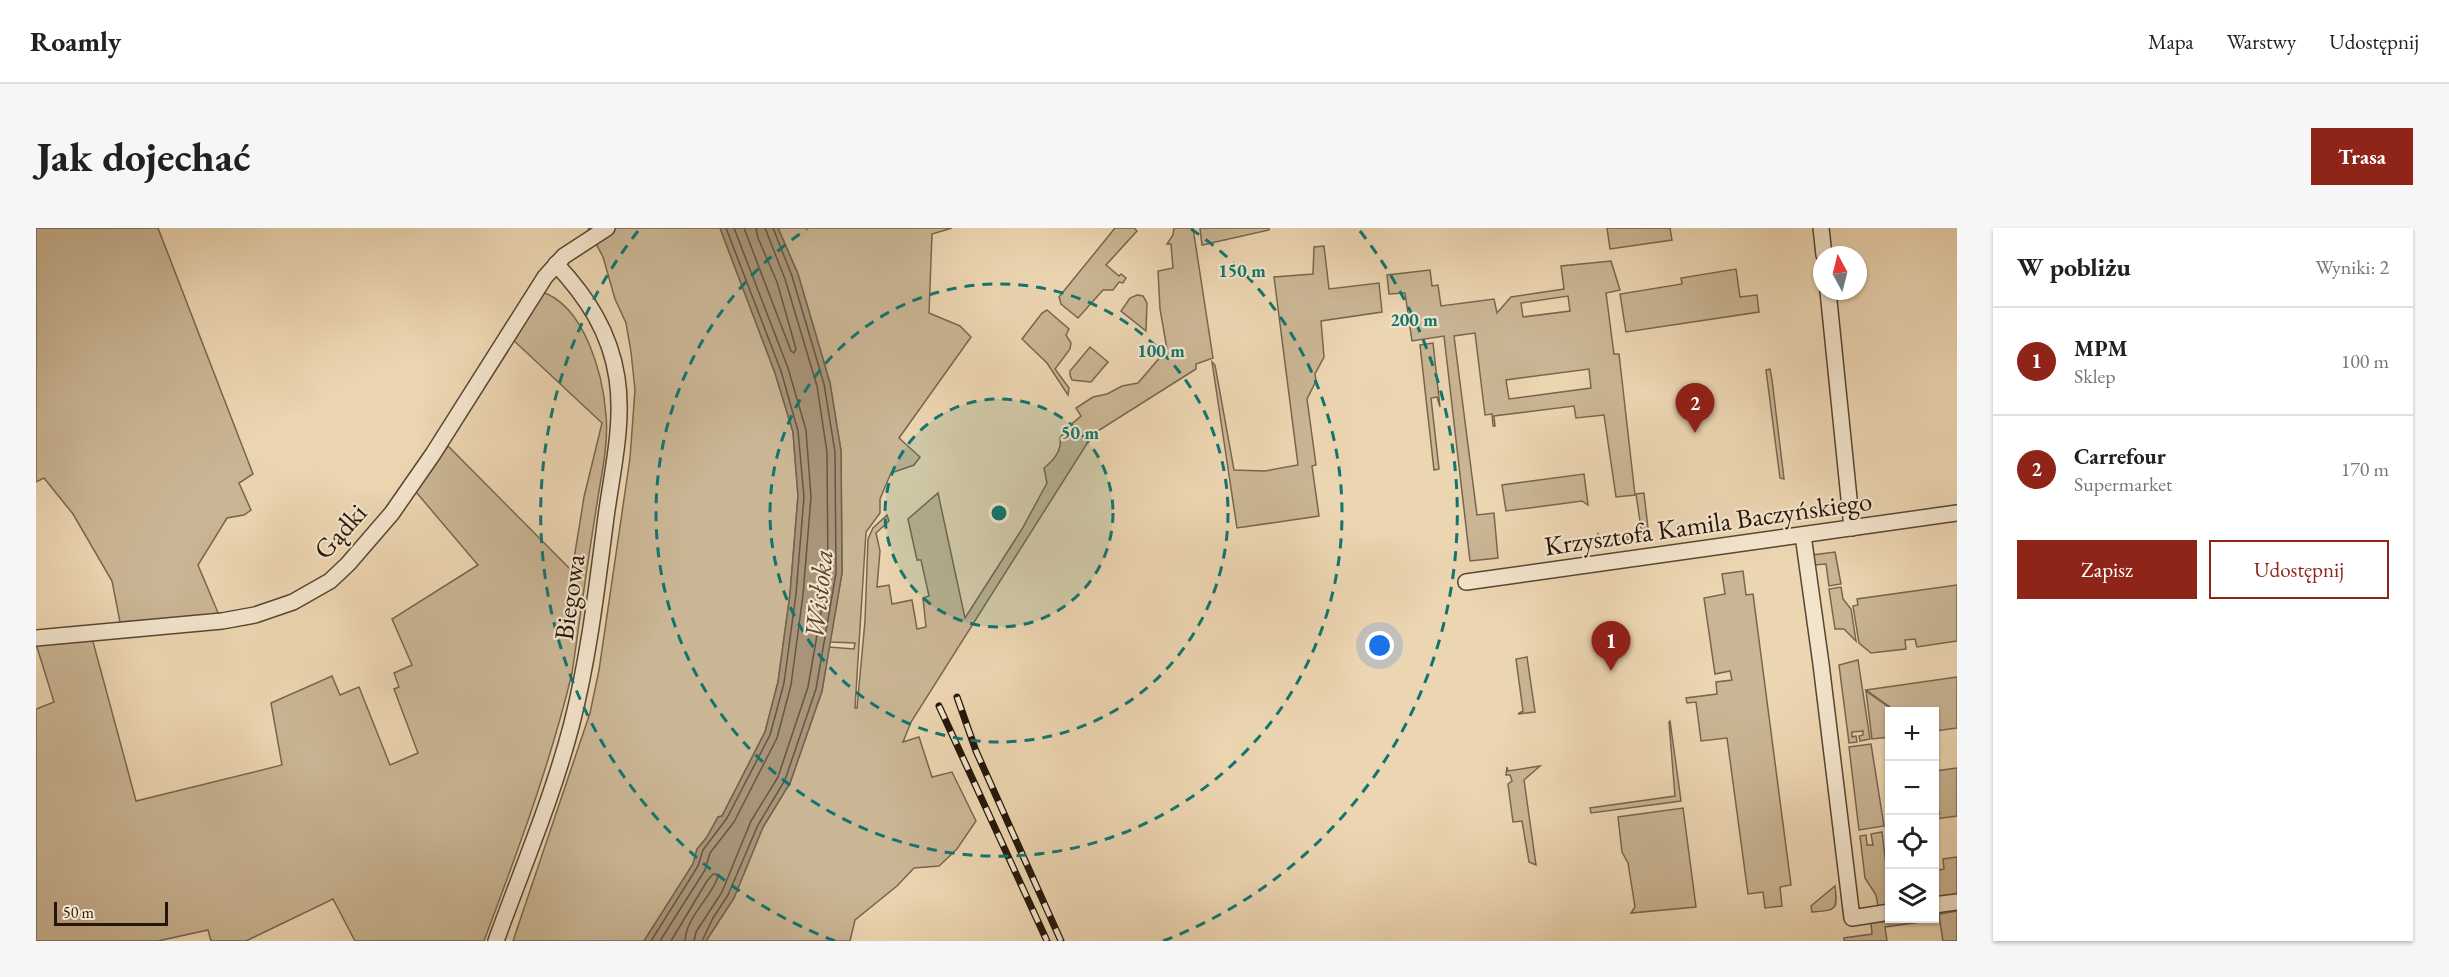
<!DOCTYPE html>
<html lang="pl">
<head>
<meta charset="utf-8">
<style>
	body { margin:0; font-family:"EB Garamond",serif; background:#f6f6f6; color:#202124 }
	.controls { position:absolute; right:18px; bottom:18px; display:grid; overflow:hidden; border-radius:0px; box-shadow:0 2px 4px #0004 }
	.controls button { width:54px; height:54px; display:grid; place-items:center; padding:0; border:0; border-bottom:2px solid #e0e0e0; background:#fff; color:#202124; font:30px sans-serif }
	.compass { position:absolute; left:1777px; top:18px; width:54px; height:54px; border-radius:50%; background:#fff; box-shadow:0 2px 4px #0004; rotate:353deg }
	.scale { position:absolute; left:18px; bottom:15px; width:114px; box-sizing:border-box; padding-left:6px; border:3px solid #241609; border-top:0; font-size:16px; line-height:21px; white-space:nowrap; color:#241609; -webkit-text-stroke:4px #f3e4cc; paint-order:stroke }
	.you { position:absolute; left:1344px; top:418px; width:21px; height:21px; margin:-15px; border:4px solid #fff; border-radius:50%; background:#1a73e8; box-shadow:0 0 0 9px #1a73e833 }
	.badge { display:grid; place-items:center; width:39px; height:39px; border-radius:50%; background:#8f2418; color:#fff; font-size:20px; font-weight:700 }
	.pin { position:absolute; translate:-50% -50px; filter:drop-shadow(0 2px 3px #0008) }
	.pin::after { content:''; position:absolute; top:32px; width:21px; height:18px; background:inherit; clip-path:polygon(0 0,100% 0,50% 100%) }
	.list { margin:0; padding:0; list-style:none }
	h2 { display:flex; justify-content:space-between; align-items:center; height:78px; margin:0; padding:0 24px; font-size:26px }
	h2 small { font-size:20px; font-weight:400; color:#757577 }
	.list li { display:grid; grid-template-columns:39px 1fr auto; gap:18px; align-items:center; box-sizing:border-box; height:108px; padding:0 24px; border-top:2px solid #e0e0e0 }
	.list b { display:block; font-size:22px; white-space:nowrap }
	.list p { margin:0; font-size:20px; white-space:nowrap; color:#757577 }
	.list em { font-size:20px; font-style:normal; color:#757577 }
	.actions { display:flex; gap:12px; padding:18px 24px }
	.actions a { flex:1; padding:14px 0; border:2px solid #8f2418; border-radius:0px; text-align:center; font-size:21px; color:#8f2418 }
	.actions .main { background:#8f2418; color:#fff }
	.icon { flex:none; width:33px; height:33px; fill:none; stroke:currentColor; stroke-width:2; stroke-linecap:round; stroke-linejoin:round }
	.map { position:relative; flex:none; width:1921px; height:713px; overflow:hidden; border-radius:0px }
	header { display:flex; align-items:center; gap:36px; box-sizing:border-box; height:84px; padding:0 30px; background:#fff; border-bottom:2px solid #e0e0e0 }
	header strong { font-size:28px }
	nav { display:flex; gap:33px; margin-inline-start:auto; font-size:21px }
	.intro { display:flex; align-items:center; justify-content:space-between; box-sizing:border-box; height:144px; padding:0 36px }
	h1 { margin:0; font-size:42px }
	.button { padding:15px 27px; border-radius:0px; background:#8f2418; color:#fff; font-size:21px; font-weight:700 }
	main { display:flex; gap:36px; padding:0 36px }
	aside { flex:1; background:#fff; border-radius:0px; box-shadow:0 2px 4px #0004 }
	.map>svg:first-child { display:block }
	.green { fill:#cab594; stroke:#77664e; stroke-width:1.5; fill-rule:evenodd }
	.water { fill:#a89478; stroke:#73624c; stroke-width:1.5 }
	.lines { fill:none; stroke-linecap:round; stroke-linejoin:round }
	.shore { stroke:#665540; stroke-width:1.5 }
	.minor-casing { stroke:#564633; stroke-width:18 }
	.minor { stroke:#f3e4cc; stroke-width:15 }
	.rail-casing { stroke:#241609; stroke-width:7 }
	.rail { stroke:#f3e4cc; stroke-width:4.5; stroke-dasharray:14; stroke-linecap:butt }
	.ring { fill:none; stroke:#0f766e; stroke-width:3; stroke-dasharray:10 8 }
	.labels { text-anchor:middle; dominant-baseline:central; stroke-width:4.5; stroke-linejoin:round; paint-order:stroke }
	.street-label { font-size:27px; fill:#241609; stroke:#f3e4cc }
	.water-label { font-size:28px; font-style:italic; fill:#594835; stroke:#f3e4cc }
	.centre { fill:#0f766e; stroke:#f3e4cc; stroke-width:3 }
	.ring-label { font-size:18px; text-anchor:middle; font-weight:bold; fill:#0f766e; stroke:#f3e4cc; stroke-width:4.5; stroke-linejoin:round; paint-order:stroke }
</style>
</head>
<body>
<header>
<strong>Roamly</strong>
<nav><a>Mapa</a><a>Warstwy</a><a>Udostępnij</a></nav>
</header>
<div class="intro"><h1>Jak dojechać</h1><a class="button">Trasa</a></div>
<main>
<div class="map">
<svg width="1921" height="713" viewBox="0 0 1921 713">
	<rect width="100%" height="100%" fill="#ecd5b1"/>
	<filter id="stains"><feTurbulence type="fractalNoise" baseFrequency=".00333" numOctaves="4"/><feColorMatrix values="0 0 0 0 .2 0 0 0 0 .09 0 0 0 0 .02 0 0 0 .5 -.17"/></filter>
	<radialGradient id="worn" r=".72"><stop offset=".6" stop-color="#630" stop-opacity="0"/><stop offset="1" stop-color="#630" stop-opacity=".3"/></radialGradient>
	<g class="green">
		<polygon points="0,0 122,0 217,246 203,255 215,282 208,287 191,290 162,337 183,387 84,394 76,353 37,286 8,250 0,254"/>
		<polygon points="552,0 684,0 739,145 757,204 762,268 754,366 742,454 729,504 686,588 682,589 671,609 661,621 657,636 608,713 477,713 554,485 563,442 594,230 599,162 595,124 590,95 579,71 567,29"/>
		<path d="M742,0H916L896,6L893,85L924,98L935,109L863,210L884,229L878,237L855,245L844,271V285L830,304L819,480H821L829,393L832,311L837,300L851,287L853,293L840,305L844,323L841,359L853,357L856,376L876,372L881,401L890,399L887,370L893,368L885,332H881L872,291L902,265L929,390L986,301L1011,255L1008,240C1017,233 1026,222 1024,210L1031,200L1045,188L1040,180L1057,169L1071,166L1086,158L1102,155L1131,121L1124,81L1122,43L1137,40L1135,16H1131L1137,7L1138,0H1157L1177,130L1160,136V141L1057,206L875,494L867,514L883,509L896,549L916,544L940,593L921,621L903,638L878,640L861,658L819,692L814,713H670L698,670L727,599L754,555L786,463L793,419L818,421L819,415L794,414L806,345L805,223L794,155L762,46Z"/>
		<polygon points="1079,0 1098,0 1101,3 1070,37 1083,48 1085,46 1090,50 1087,55 1083,54 1077,62 1067,62 1042,90 1025,76 1023,69"/>
		<polygon points="1164,0 1233,0 1233,2 1166,17"/>
		<polygon points="1571,0 1634,0 1636,12 1574,21"/>
		<polygon points="1288,18 1293,61 1343,55 1346,84 1285,93 1288,129 1279,146 1280,153 1271,171 1280,237 1276,238 1283,288 1201,300 1176,134 1179,137 1198,242 1229,243 1262,237 1238,49 1277,46 1278,19"/>
		<path d="M1575,33L1584,62L1570,65L1578,126H1583L1599,267L1580,269L1568,187L1540,190L1538,178L1458,188L1459,198H1457L1456,186L1449,187L1439,105L1418,108L1441,287L1458,285L1462,330L1434,333L1408,108L1376,113L1369,65L1353,66L1351,47L1394,42L1396,58L1402,57L1405,78L1458,71L1461,85L1475,69L1528,61L1525,38ZM1532,68L1534,83L1487,89L1485,75ZM1553,141L1555,160L1473,171L1470,152Z"/>
		<polygon points="1700,41 1704,69 1721,67 1723,84 1590,104 1584,66 1646,56 1645,50"/>
		<path d="M506,64C549,78 567,147 570,187C573,217 564,253 560,282C551,337 544,391 536,445C514,537 481,625 448,713H319L297,671L210,713H175L172,702L122,713H0V481L18,474L0,416L56,410L100,573L246,537L235,475L296,448L304,467L323,459L354,537L382,525L358,461L363,459L358,445L376,437L356,391L442,337L380,264L412,218L536,343L548,269L566,195L476,111Z"/>
		<polygon points="1101,67 1107,68 1111,75 1110,103 1085,83 1094,70"/>
		<polygon points="1011,82 1033,101 1030,107 1035,115 1034,121 1019,141 1033,160 1032,167 1011,135 986,111 1006,85"/>
		<polygon points="1397,115 1404,179 1401,169 1395,170 1403,241 1398,242 1384,117"/>
		<polygon points="1054,119 1072,134 1055,154 1036,152 1034,147 1034,143"/>
		<polygon points="1734,141 1736,152 1748,251 1744,250 1730,142"/>
		<polygon points="1548,246 1552,277 1546,273 1470,283 1466,257"/>
		<polygon points="1608,265 1613,309 1560,315 1562,305 1563,312 1606,307 1600,266"/>
		<polygon points="1799,324 1805,356 1793,358 1790,336 1778,337 1776,327"/>
		<polygon points="1707,343 1710,367 1717,366 1755,657 1744,659 1746,678 1729,680 1727,664 1712,666 1691,510 1665,513 1660,474 1651,475 1650,470 1681,466 1680,454 1696,452 1694,443 1679,446 1668,370 1689,366 1686,346"/>
		<polygon points="1921,357 1921,413 1881,419 1879,411 1869,412 1870,421 1835,425 1823,415 1817,378 1822,377 1821,371"/>
		<polygon points="1805,359 1807,371 1815,381 1820,413 1808,401 1799,401 1793,361"/>
		<polygon points="1491,429 1499,484 1482,486 1487,483 1480,431"/>
		<polygon points="1822,432 1834,511 1824,513 1823,508 1827,507 1827,503 1816,504 1816,509 1820,508 1821,514 1813,515 1803,437"/>
		<polygon points="1921,449 1921,500 1899,503 1898,484 1860,483 1830,462"/>
		<polygon points="1830,463 1858,483 1854,484 1853,509 1836,511"/>
		<polygon points="1634,493 1645,573 1555,585 1554,580 1639,568 1633,494"/>
		<polygon points="1835,516 1848,598 1823,602 1813,519"/>
		<polygon points="1504,538 1488,552 1500,637 1493,634 1486,593 1477,594 1472,556 1476,553 1474,547 1470,547 1471,539 1472,543"/>
		<polygon points="1921,540 1921,588 1899,591 1899,587 1903,586 1902,580 1899,580 1899,543"/>
		<polygon points="1647,580 1660,679 1595,685 1599,679 1592,635 1586,624 1582,589"/>
		<polygon points="1846,604 1853,660 1853,678 1842,678 1840,667 1829,650 1824,608 1830,607 1831,617 1837,617 1835,606"/>
		<polygon points="1921,629 1921,668 1899,672 1898,643 1908,641 1907,631"/>
		<path d="M1799,658C1802,683 1800,682 1776,684L1775,678Z"/>
		<polygon points="1921,683 1921,713 1907,713 1903,688 1904,686"/>
		<polygon points="1868,691 1891,691 1891,693 1849,699 1851,713 1808,713 1808,710 1836,706 1835,695"/>
	</g>
	<polygon class="water" points="684,0 742,0 762,46 794,155 805,223 806,345 786,463 754,555 727,599 698,670 670,713 608,713 657,636 661,621 671,609 682,589 686,588 729,504 742,454 754,366 762,268 757,204 739,145"/>
	<g class="lines">
		<g class="shore">
			<polyline points="708,0 755,123 758,125 760,121 741,54 722,10 720,0"/>
			<polyline points="615,713 662,638 667,622 691,590 734,507 748,455 760,366 768,269 762,203 745,143 690,0"/>
			<polyline points="624,713 669,642 674,625 698,594 741,510 755,457 767,367 775,269 770,202 752,140 698,0"/>
			<path d="M635,713L671,653L677,646H680L682,649C674,671 650,689 649,713"/>
			<polyline points="658,713 660,704 686,664 715,593 742,549 772,459 792,344 791,224 781,158 749,51 729,0"/>
			<polyline points="666,713 677,690 692,667 722,597 749,552 780,461 800,345 799,224 788,156 756,48 737,0"/>
		</g>
		<g class="minor-casing">
			<g id="minor">
				<polyline points="1785,0 1788,27"/>
				<polyline points="1792,63 1816,300"/>
				<polyline points="1767,307 1785,436 1816,690 1854,684"/>
				<polyline points="1430,354 1921,285"/>
				<polyline points="0,410 186,393 219,387 257,374 294,353 312,336 356,285 397,226 509,49 528,28 571,0"/>
				<polyline points="1898,677 1921,674"/>
				<path d="M460,713C486,641 517,569 536,495C553,428 561,358 570,289C576,244 588,195 581,150C574,104 551,69 520,36"/>
			</g>
		</g>
		<use href="#minor" class="minor"/>
		<g class="rail-casing">
			<g id="rail">
				<polyline points="921,469 940,523 1025,713"/>
				<polyline points="903,478 1011,713"/>
			</g>
		</g>
		<use href="#rail" class="rail"/>
	</g>
	<circle cx="963" cy="285" r="114" fill="#0f766e" fill-opacity=".12"/>
	<g class="ring">
		<circle cx="963" cy="285" r="114"/>
		<circle cx="963" cy="285" r="229"/>
		<path d="M1155 1A343 343 0 1 1 771 1"/>
		<path d="M799 713A458 458 0 0 1 602 3M1324 3A458 458 0 0 1 1127 713"/>
	</g>
	<g class="labels">
		<g class="street-label">
			<text transform="translate(1672 295) rotate(-8)">Krzysztofa Kamila Baczyńskiego</text>
			<text transform="translate(304 303) rotate(-48)">Gądki</text>
			<text transform="translate(533 369) rotate(-82)">Biegowa</text>
		</g>
		<g class="water-label">
			<text transform="translate(782 366) rotate(-84)">Wisłoka</text>
		</g>
	</g>
	<circle cx="963" cy="285" r="9" class="centre"/>
	<g class="ring-label">
		<text x="1206" y="49">150 m</text>
		<text x="1378" y="98">200 m</text>
		<text x="1125" y="129">100 m</text>
		<text x="1044" y="211">50 m</text>
	</g>
	<rect width="100%" height="100%" filter="url(#stains)"/>
	<rect width="100%" height="100%" fill="url(#worn)"/>
</svg>
<div class="controls">
<button>+</button>
<button>−</button>
<button><svg class="icon" aria-label="locate" viewBox="0 0 24 24"><circle cx="12" cy="12" r="6"/><path d="M12 2v4M12 18v4M2 12h4M18 12h4"/></svg></button>
<button><svg class="icon" aria-label="layers" viewBox="0 0 24 24"><path d="M12 4l9 5-9 5-9-5zM3 14l9 5 9-5"/></svg></button>
</div>
<svg class="compass" viewBox="-18 -18 36 36"><path d="M0-13l5 13h-10z" fill="#e53935"/><path d="M0 13l5-13h-10z" fill="#757577"/></svg>
<div class="scale">50 m</div>
<div class="you"></div>
<div class="pin badge" style="left:1575px;top:443px">1</div>
<div class="pin badge" style="left:1659px;top:205px">2</div>
</div>
<aside>
<h2>W pobliżu<small>Wyniki: 2</small></h2>
<ul class="list">
<li><span class="badge">1</span><div><b>MPM</b><p>Sklep</p></div><em>100 m</em></li>
<li><span class="badge">2</span><div><b>Carrefour</b><p>Supermarket</p></div><em>170 m</em></li>
</ul>
<div class="actions"><a class="main">Zapisz</a><a>Udostępnij</a></div>
</aside>
</main>
</body>
</html>
